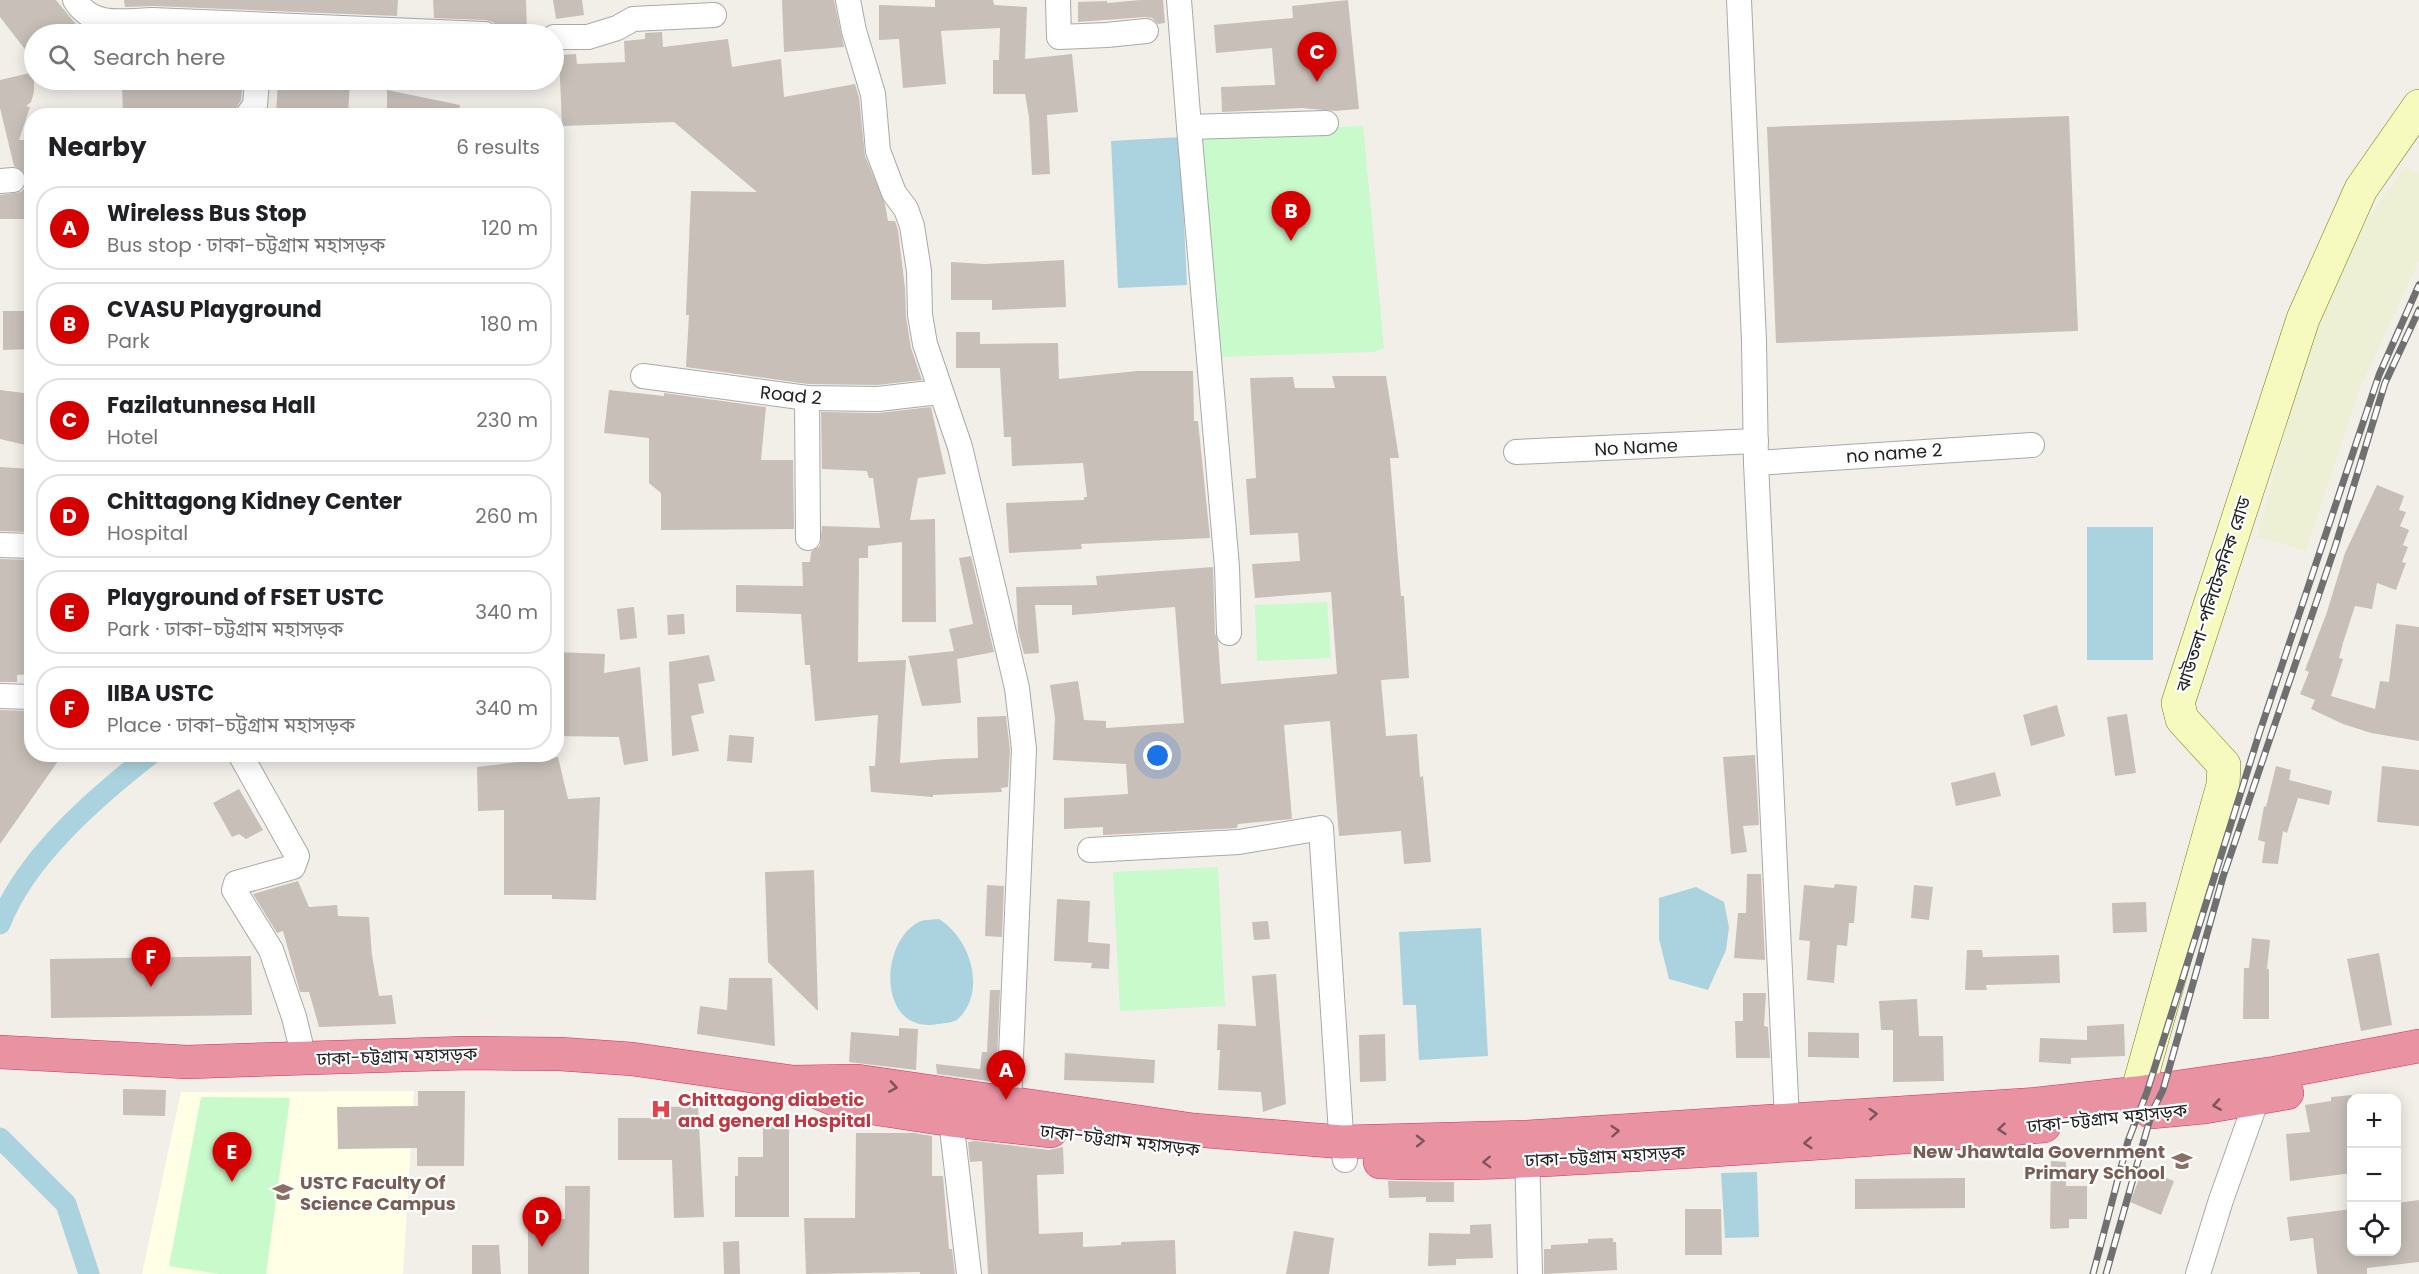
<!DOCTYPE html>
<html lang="en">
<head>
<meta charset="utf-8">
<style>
	body { margin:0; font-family:Poppins,"Noto Sans Bengali",sans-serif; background:#f2f2f2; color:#202124 }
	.controls { position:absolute; right:18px; bottom:18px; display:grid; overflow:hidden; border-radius:12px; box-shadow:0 3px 15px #0003 }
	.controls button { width:54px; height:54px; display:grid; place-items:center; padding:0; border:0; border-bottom:2px solid #e0e0e0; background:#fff; color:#202124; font:30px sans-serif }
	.you { position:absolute; left:1158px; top:756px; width:21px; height:21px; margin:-15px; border:4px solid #fff; border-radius:50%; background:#1a73e8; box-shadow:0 0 0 9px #1a73e833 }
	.badge { display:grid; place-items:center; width:39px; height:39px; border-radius:50%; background:#d40000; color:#fff; font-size:20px; font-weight:700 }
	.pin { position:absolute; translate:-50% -50px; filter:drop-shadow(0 2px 3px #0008) }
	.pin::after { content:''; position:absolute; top:32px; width:21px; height:18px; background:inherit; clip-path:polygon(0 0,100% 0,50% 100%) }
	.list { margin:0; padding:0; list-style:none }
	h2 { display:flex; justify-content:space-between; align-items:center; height:78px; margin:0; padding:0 24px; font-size:26px }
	h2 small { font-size:20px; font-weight:400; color:#757577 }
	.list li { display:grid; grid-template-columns:39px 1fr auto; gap:18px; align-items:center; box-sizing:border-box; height:84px; margin:0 12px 12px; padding:0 12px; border:2px solid #e0e0e0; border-radius:24px }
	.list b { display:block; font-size:22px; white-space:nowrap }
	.list p { margin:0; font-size:20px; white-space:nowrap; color:#757577 }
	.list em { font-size:20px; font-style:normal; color:#757577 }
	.icon { flex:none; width:33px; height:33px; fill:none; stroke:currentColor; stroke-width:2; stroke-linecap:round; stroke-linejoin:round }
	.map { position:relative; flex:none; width:2419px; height:1274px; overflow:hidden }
	.search { position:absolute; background:#fff; box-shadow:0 3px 15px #0003; left:24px; top:24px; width:540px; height:66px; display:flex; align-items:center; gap:15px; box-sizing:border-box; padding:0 21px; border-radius:33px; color:#757577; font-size:22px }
	.panel { position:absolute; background:#fff; box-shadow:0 3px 15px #0003; left:24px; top:108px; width:540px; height:654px; border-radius:24px }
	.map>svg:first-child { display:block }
	.education { fill:#ffffe5 }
	.farmland { fill:#eef0d5 }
	.park { fill:#c8facc }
	.water { fill:#aad3df }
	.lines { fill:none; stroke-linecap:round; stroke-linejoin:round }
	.canal { stroke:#aad3df; stroke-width:21 }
	.building { fill:#c7bfb8 }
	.street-casing { stroke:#a9a9a9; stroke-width:26 }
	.secondary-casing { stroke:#707d05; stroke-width:34 }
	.highway-casing { stroke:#dc2a67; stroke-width:34 }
	.street { stroke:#fff; stroke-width:24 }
	.secondary { stroke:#f7fabf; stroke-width:33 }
	.highway { stroke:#e892a2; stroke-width:33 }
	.rail-casing { stroke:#707070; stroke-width:7 }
	.rail { stroke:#fff; stroke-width:4.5; stroke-dasharray:14; stroke-linecap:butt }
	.oneway { stroke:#7b545c }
	.labels { text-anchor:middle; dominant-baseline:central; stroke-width:4.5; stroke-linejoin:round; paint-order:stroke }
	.street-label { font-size:18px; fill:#222; stroke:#fff }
	.health-label { font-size:18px; font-weight:bold; fill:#be3a42; stroke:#fff; text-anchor:start }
	.education-label { font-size:18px; font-weight:bold; fill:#785e54; stroke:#fff; text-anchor:end }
</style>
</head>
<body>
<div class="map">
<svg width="2419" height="1274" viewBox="0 0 2419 1274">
	<rect width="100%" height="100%" fill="#f2efe9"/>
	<polygon class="education" points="414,1091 403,1274 142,1274 181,1092"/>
	<polygon class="farmland" points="2405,166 2419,173 2419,261 2359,390 2306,551 2257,537 2301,373 2348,248"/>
	<g class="park">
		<polygon points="1363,126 1384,348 1375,352 1219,357 1198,134"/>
		<polygon points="1327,602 1331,658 1257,661 1255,605"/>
		<polygon points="1218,867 1225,1006 1120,1011 1113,872"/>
		<polygon points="201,1097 290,1098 266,1274 220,1274 169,1266"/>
	</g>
	<g class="water">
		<polygon points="1180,137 1187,285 1118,288 1111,141"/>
		<rect x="2087" y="527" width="66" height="133"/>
		<polygon points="1696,887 1724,902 1729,927 1726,950 1708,990 1669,979 1659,939 1659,898"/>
		<path d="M939,919C970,938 987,990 959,1018C954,1023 946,1023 938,1024C879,1035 878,946 917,923C922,919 932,920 939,919Z"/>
		<polygon points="1481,928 1488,1056 1419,1060 1416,1005 1403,1005 1399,932"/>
		<polygon points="1757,1172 1759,1237 1725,1238 1721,1173"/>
	</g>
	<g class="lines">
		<g class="canal">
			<path d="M0,924C25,858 96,797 151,754"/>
			<polyline points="0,1138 66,1204 89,1274"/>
		</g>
	</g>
	<g class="building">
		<polygon points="0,0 56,0 84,34 34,34 34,61 0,17"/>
		<polygon points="124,0 398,0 397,16 153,6 125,7"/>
		<polygon points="433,0 526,0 527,32 499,32 493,22 486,20 434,18"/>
		<polygon points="553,0 582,0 584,15 556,19"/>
		<polygon points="782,0 834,0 844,47 784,52"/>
		<polygon points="935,0 993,0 994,5 1027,7 1025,59 1072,54 1078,112 1047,115 1050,174 1032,175 1029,117 1025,94 993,94 993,60 999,60 1000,28 941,31 946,84 903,88 899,39 879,40 879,5 935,7"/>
		<polygon points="1140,0 1163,0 1165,23 1158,24 1152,18 1145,17 1078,22 1078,2 1107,1 1107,3"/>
		<polygon points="1348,0 1359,109 1334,111 1302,108 1222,112 1221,87 1275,85 1272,48 1216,53 1214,25 1293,18 1292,6"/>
		<polygon points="662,32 663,47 728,39 732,67 781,59 784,97 855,84 859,97 865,156 885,204 888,221 895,221 898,230 905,288 906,317 911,348 922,380 877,385 808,384 686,367 689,315 686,315 691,191 757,192 674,122 562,126 559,55 576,54 577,64 625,62 624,41 645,39 645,33"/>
		<polygon points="34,72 34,92 31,102 26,106 30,107 19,140 32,140 32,219 0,219 0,195 21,192 26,187 27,179 24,172 14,166 0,108 0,80"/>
		<polygon points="168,80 243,80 241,100 233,113 199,111 199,116 123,116 122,84 168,83"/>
		<polygon points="278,80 350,80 348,116 276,116"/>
		<polygon points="387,90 460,105 459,113 387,112"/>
		<polygon points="2069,116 2078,331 1776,343 1767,127"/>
		<polygon points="1064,260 1066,307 992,310 992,300 951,300 951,262 985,264"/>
		<polygon points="3,311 32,311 32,349 3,350"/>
		<polygon points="956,332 980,332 980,344 1058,343 1059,379 1137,371 1193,371 1194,421 1198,421 1210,538 1081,544 1082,549 1009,553 1006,503 1084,500 1084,497 1087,497 1083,463 1012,466 1011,437 1004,437 1000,368 956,368"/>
		<polygon points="1332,376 1386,376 1399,458 1390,458 1401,596 1404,596 1409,678 1381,680 1386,736 1417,734 1420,777 1423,776 1431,862 1404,864 1401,831 1339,836 1330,721 1284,725 1292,819 1238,824 1237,828 1103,835 1103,827 1064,829 1064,798 1128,794 1126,764 1053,760 1055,718 1050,685 1078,681 1084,720 1106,721 1106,728 1184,723 1175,607 1072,615 1072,605 1035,605 1039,653 1024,654 1018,631 1016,587 1097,585 1096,576 1213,567 1215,633 1218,641 1221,684 1337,674 1331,592 1255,598 1252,564 1300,561 1298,533 1250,535 1246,479 1256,478 1250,378 1293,377 1295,388 1335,388"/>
		<polygon points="0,390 32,394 25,445 0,439"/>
		<polygon points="609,390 664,396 664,393 766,407 761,460 793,460 794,529 661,530 661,493 649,483 649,438 604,433"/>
		<polygon points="931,407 946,474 918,478 910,520 935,519 936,622 902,622 902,542 868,546 868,558 859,558 858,662 906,660 900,763 945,759 978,758 977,717 1006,716 1010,750 1008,787 1001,788 1002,792 933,795 933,797 871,792 869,766 875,766 878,715 815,721 810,665 805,665 801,614 736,612 736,585 803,586 802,562 810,562 811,552 820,546 822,526 880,528 873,478 869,478 867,471 822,469 821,412 878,413"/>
		<polygon points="0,467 31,469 29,532 0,531"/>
		<polygon points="2377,485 2404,496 2399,510 2406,512 2400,526 2409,530 2403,545 2408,547 2402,562 2406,563 2396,590 2377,583 2372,609 2355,606 2343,643 2339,658 2343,659 2331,696 2375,709 2380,681 2389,682 2396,624 2419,627 2419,741 2371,733 2343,724 2311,709 2315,700 2300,694 2309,672 2305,670 2327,612 2345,553"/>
		<polygon points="971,556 994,652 957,659 961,703 922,706 908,656 954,651 949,629 973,624 959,558"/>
		<polygon points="0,559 32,560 32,674 17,675 17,682 0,682"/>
		<polygon points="634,607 637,638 620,640 617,609"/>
		<polygon points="684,614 685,634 668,635 667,615"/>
		<polygon points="556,652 605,654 604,673 640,667 648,761 624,765 619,737 556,736"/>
		<polygon points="709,655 715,681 698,684 704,713 691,716 699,751 672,756 669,662"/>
		<polygon points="2057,705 2065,736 2031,746 2023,715"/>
		<polygon points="0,710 32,711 32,754 63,754 0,844"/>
		<polygon points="2127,714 2136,773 2115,776 2107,717"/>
		<polygon points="729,735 754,737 752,763 727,761"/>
		<polygon points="1755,755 1759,825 1743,826 1747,852 1731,854 1723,757"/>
		<polygon points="558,757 568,799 600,797 596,900 552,899 552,895 504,895 504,810 478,811 477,767"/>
		<polygon points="2276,766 2291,770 2289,780 2332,791 2329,805 2298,798 2287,833 2283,831 2278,864 2262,863 2265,842 2258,840 2264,806 2266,807"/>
		<polygon points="2382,766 2419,770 2419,826 2377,822"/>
		<polygon points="1995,772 2001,796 1956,806 1951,783"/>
		<polygon points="239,789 263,830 246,839 239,834 232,837 213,803"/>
		<polygon points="814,870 818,1011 768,962 765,872"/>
		<polygon points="1747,874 1761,874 1765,960 1734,958 1738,913 1746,913"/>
		<polygon points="298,881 309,907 337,905 338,916 369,917 372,955 379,996 392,995 396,1024 319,1027 309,992 300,992 283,931 277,933 253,894"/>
		<polygon points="1835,884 1857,886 1854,923 1849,923 1847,946 1837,945 1834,983 1807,980 1810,941 1799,940 1804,885 1834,888"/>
		<polygon points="987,885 1004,886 1002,937 985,936"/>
		<polygon points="1914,885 1933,887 1929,920 1911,918"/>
		<polygon points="1057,899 1090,901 1088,942 1110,944 1109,969 1091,968 1092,963 1054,961"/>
		<polygon points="2146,902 2147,932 2113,933 2112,903"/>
		<polygon points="1268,921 1270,939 1254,940 1252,922"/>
		<polygon points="2252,938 2270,940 2267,969 2269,969 2269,1019 2243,1019 2244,968 2249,968"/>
		<polygon points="1967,950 1982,950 1983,957 2059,955 2060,983 1986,985 1987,990 1965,990"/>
		<polygon points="2379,953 2392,1025 2361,1031 2347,959"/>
		<polygon points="251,956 252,1015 51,1018 50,959"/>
		<polygon points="1276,974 1286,1104 1263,1112 1261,1092 1218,1090 1220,1050 1217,1050 1218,1024 1256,1026 1252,976"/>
		<polygon points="729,978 772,978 775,1046 697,1034 700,1006 727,1010"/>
		<polygon points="990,990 1000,990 996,1082 937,1074 936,1064 980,1069 982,1052 987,1052"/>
		<polygon points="1743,993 1766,993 1764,1026 1768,1027 1770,1058 1736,1058 1735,1021 1743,1021"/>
		<polygon points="1917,999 1919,1036 1943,1036 1944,1081 1893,1082 1893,1030 1881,1030 1879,1001"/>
		<polygon points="2124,1024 2125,1056 2071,1058 2071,1064 2039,1062 2040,1038 2087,1040 2087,1026"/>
		<polygon points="899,1028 918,1029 916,1070 849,1062 851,1032 899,1036"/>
		<polygon points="1808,1032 1859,1033 1859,1058 1808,1057"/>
		<polygon points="1385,1034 1386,1081 1360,1082 1359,1035"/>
		<polygon points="1065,1053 1155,1060 1154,1083 1064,1080"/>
		<polygon points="123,1089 166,1090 165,1116 123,1115"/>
		<polygon points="418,1091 465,1091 464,1166 417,1166 417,1148 338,1149 337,1107 418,1106"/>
		<polygon points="2352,1095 2352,1173 2290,1181 2286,1134 2310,1132 2305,1105 2331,1101 2331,1097"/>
		<polygon points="698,1106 704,1217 674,1218 672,1160 618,1160 618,1118 670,1118 669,1107"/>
		<polygon points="763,1116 789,1116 789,1217 735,1217 735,1176 738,1176 738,1157 763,1157"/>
		<polygon points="856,1133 914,1133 932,1136 932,1176 943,1176 949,1249 952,1249 955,1274 920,1274 920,1272 806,1274 804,1218 855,1218"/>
		<polygon points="975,1141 1049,1150 1063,1147 1064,1174 1037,1175 1039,1234 1083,1232 1083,1247 1121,1245 1121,1242 1175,1240 1176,1274 988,1274 982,1161 970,1162 968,1142"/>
		<polygon points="2051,1161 2066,1162 2066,1186 2087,1186 2087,1219 2069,1219 2069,1228 2051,1229 2050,1227"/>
		<polygon points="2143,1169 2174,1181 2161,1215 2130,1202"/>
		<polygon points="1965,1178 1965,1208 1855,1209 1855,1179"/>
		<polygon points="1388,1181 1454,1182 1454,1202 1426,1202 1426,1197 1389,1198"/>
		<polygon points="565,1186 590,1186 589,1274 528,1274 528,1219 565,1219"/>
		<polygon points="2419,1200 2419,1262 2367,1268 2367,1274 2317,1274 2313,1238 2290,1241 2287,1217 2352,1209 2352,1251 2397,1251 2397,1203"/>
		<polygon points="1685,1209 1721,1209 1722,1255 1685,1255"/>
		<polygon points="1491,1224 1493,1258 1456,1259 1456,1265 1428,1266 1429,1233 1470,1234 1470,1225"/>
		<polygon points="1294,1231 1334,1238 1329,1274 1286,1274"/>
		<polygon points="1613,1238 1613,1242 1616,1242 1617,1270 1544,1274 1544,1249 1551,1249 1551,1245 1588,1243 1588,1239"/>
		<polygon points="739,1241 740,1274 724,1274 723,1242"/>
		<polygon points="472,1245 499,1245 501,1274 472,1274"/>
	</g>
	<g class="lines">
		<g class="street-casing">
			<g id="street">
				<path d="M75,0C92,28 123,21 152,20L485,34"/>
				<polyline points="848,0 854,31 873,94 878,151 894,193 906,209 912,226 919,271 920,315 925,344 960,447 1017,688 1024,749 1009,1103"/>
				<polyline points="1058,0 1059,37 1107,35 1146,31"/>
				<polyline points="1179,0 1189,127 1326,123"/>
				<polyline points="1739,0 1754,341 1756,463 1787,1120"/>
				<polyline points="554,37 588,37 617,28 633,19 714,15"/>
				<polyline points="247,116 255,105 257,80"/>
				<polyline points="1189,127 1227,567 1229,633"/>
				<polyline points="0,181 13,180"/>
				<polyline points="643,376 807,398 878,399 939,392"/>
				<polyline points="807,398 808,538"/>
				<polyline points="1516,452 1756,441"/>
				<polyline points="1756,463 2032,445"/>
				<polyline points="0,545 32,546"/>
				<polyline points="0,696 32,697"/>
				<polyline points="240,754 297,856 293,867 236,883 234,890 271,950 294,1017 304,1058"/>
				<polyline points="1090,850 1239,842 1321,828 1341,1133 1345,1160"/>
				<polyline points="951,1120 969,1274"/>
				<polyline points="1527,1145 1530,1274"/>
				<polyline points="2198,1274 2221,1200 2257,1099"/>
			</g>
		</g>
		<g class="secondary-casing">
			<polyline id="secondary" points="2137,1093 2223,785 2224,765 2182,719 2178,703 2303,319 2361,189 2419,106"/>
		</g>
		<g class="highway-casing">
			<g id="highway">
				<polyline points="0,1052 187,1062 467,1053 560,1054 632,1059 793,1082 858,1081 1194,1130 1342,1142 1527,1137 2037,1104 2137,1093 2275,1073 2419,1046"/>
				<polyline points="807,1088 846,1104 951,1120 1051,1131"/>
				<polyline points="2151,1112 2205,1107 2287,1093"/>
				<path d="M1380,1162C1469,1166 1559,1159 1648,1154C1780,1146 1912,1137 2044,1126"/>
			</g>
		</g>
		<use href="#street" class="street"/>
		<use href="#secondary" class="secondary"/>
		<use href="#highway" class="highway"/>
		<g class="rail-casing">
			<g id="rail">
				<polyline points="2093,1274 2128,1141 2147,1092 2260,731 2379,375 2419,285"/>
				<polyline points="2106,1274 2152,1112 2163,1090 2223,877 2335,547 2385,383 2419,310"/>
			</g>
		</g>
		<use href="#rail" class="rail"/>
	</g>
	<defs><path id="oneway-chevron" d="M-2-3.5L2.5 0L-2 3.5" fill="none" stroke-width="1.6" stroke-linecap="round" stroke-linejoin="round" transform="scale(1.5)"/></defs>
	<g class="oneway">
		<use href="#oneway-chevron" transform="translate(893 1087) rotate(9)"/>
		<use href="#oneway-chevron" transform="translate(2217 1105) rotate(171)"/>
		<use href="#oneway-chevron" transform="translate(1873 1114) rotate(-4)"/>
		<use href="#oneway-chevron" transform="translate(2002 1129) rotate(175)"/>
		<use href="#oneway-chevron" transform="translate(1615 1131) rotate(-4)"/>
		<use href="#oneway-chevron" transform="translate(1420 1141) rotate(-1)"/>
		<use href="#oneway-chevron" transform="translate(1808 1143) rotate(176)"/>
		<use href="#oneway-chevron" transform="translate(1487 1162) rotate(178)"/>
	</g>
	<defs>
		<g id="hospital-bare" transform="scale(1.62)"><path d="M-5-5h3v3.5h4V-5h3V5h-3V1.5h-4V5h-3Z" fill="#e0444e" stroke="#fff" stroke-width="2.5" paint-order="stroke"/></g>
		<g id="school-bare" transform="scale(1.62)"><path d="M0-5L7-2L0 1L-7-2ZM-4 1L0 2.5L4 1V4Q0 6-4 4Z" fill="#8d6e63" stroke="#fff" stroke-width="2.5" paint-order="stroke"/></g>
		<g id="university-bare" transform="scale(1.62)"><path d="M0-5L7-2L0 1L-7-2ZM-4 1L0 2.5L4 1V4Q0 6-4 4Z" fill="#8d6e63" stroke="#fff" stroke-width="2.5" paint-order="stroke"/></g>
	</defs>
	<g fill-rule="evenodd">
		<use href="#hospital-bare" x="661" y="1109"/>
		<use href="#school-bare" x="2182" y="1161"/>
		<use href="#university-bare" x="283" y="1192"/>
	</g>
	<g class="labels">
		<g class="street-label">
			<text transform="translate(791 395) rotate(6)">Road 2</text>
			<text transform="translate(1636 447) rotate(-3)">No Name</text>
			<text transform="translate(1894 453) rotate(-4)">no name 2</text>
			<text transform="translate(2213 594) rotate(-72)">ঝাউতলা-পলিটেকনিক রোড</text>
			<text transform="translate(397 1056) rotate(-2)">ঢাকা-চট্টগ্রাম মহাসড়ক</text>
			<text transform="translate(2107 1118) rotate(-6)">ঢাকা-চট্টগ্রাম মহাসড়ক</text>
			<text transform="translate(1120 1140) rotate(7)">ঢাকা-চট্টগ্রাম মহাসড়ক</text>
			<text transform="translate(1605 1156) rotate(-3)">ঢাকা-চট্টগ্রাম মহাসড়ক</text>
		</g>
		<g class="health-label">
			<text x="678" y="1099">Chittagong diabetic<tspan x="678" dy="21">and general Hospital</tspan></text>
		</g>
		<g class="education-label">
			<text x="2165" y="1151">New Jhawtala Government<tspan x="2165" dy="21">Primary School</tspan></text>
			<text x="300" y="1182" text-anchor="start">USTC Faculty Of<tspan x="300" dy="21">Science Campus</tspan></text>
		</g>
	</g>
</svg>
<div class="controls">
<button>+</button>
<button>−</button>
<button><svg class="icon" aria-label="locate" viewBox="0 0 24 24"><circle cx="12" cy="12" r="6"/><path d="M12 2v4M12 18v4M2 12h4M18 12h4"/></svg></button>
</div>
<div class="you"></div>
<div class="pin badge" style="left:1006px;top:1100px">A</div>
<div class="pin badge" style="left:1291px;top:241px">B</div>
<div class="pin badge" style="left:1317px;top:82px">C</div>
<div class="pin badge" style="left:542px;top:1247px">D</div>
<div class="pin badge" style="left:232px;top:1182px">E</div>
<div class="pin badge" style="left:151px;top:987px">F</div>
<div class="search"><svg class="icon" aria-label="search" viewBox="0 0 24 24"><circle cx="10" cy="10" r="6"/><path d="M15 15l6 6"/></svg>Search here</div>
<section class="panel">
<h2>Nearby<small>6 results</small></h2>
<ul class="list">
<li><span class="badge">A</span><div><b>Wireless Bus Stop</b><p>Bus stop · ঢাকা-চট্টগ্রাম মহাসড়ক</p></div><em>120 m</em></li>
<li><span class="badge">B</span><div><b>CVASU Playground</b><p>Park</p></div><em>180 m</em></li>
<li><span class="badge">C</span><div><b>Fazilatunnesa Hall</b><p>Hotel</p></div><em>230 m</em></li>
<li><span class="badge">D</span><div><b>Chittagong Kidney Center</b><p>Hospital</p></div><em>260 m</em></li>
<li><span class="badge">E</span><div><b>Playground of FSET USTC</b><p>Park · ঢাকা-চট্টগ্রাম মহাসড়ক</p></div><em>340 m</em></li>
<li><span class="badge">F</span><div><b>IIBA USTC</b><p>Place · ঢাকা-চট্টগ্রাম মহাসড়ক</p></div><em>340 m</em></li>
</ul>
</section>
</div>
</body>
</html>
